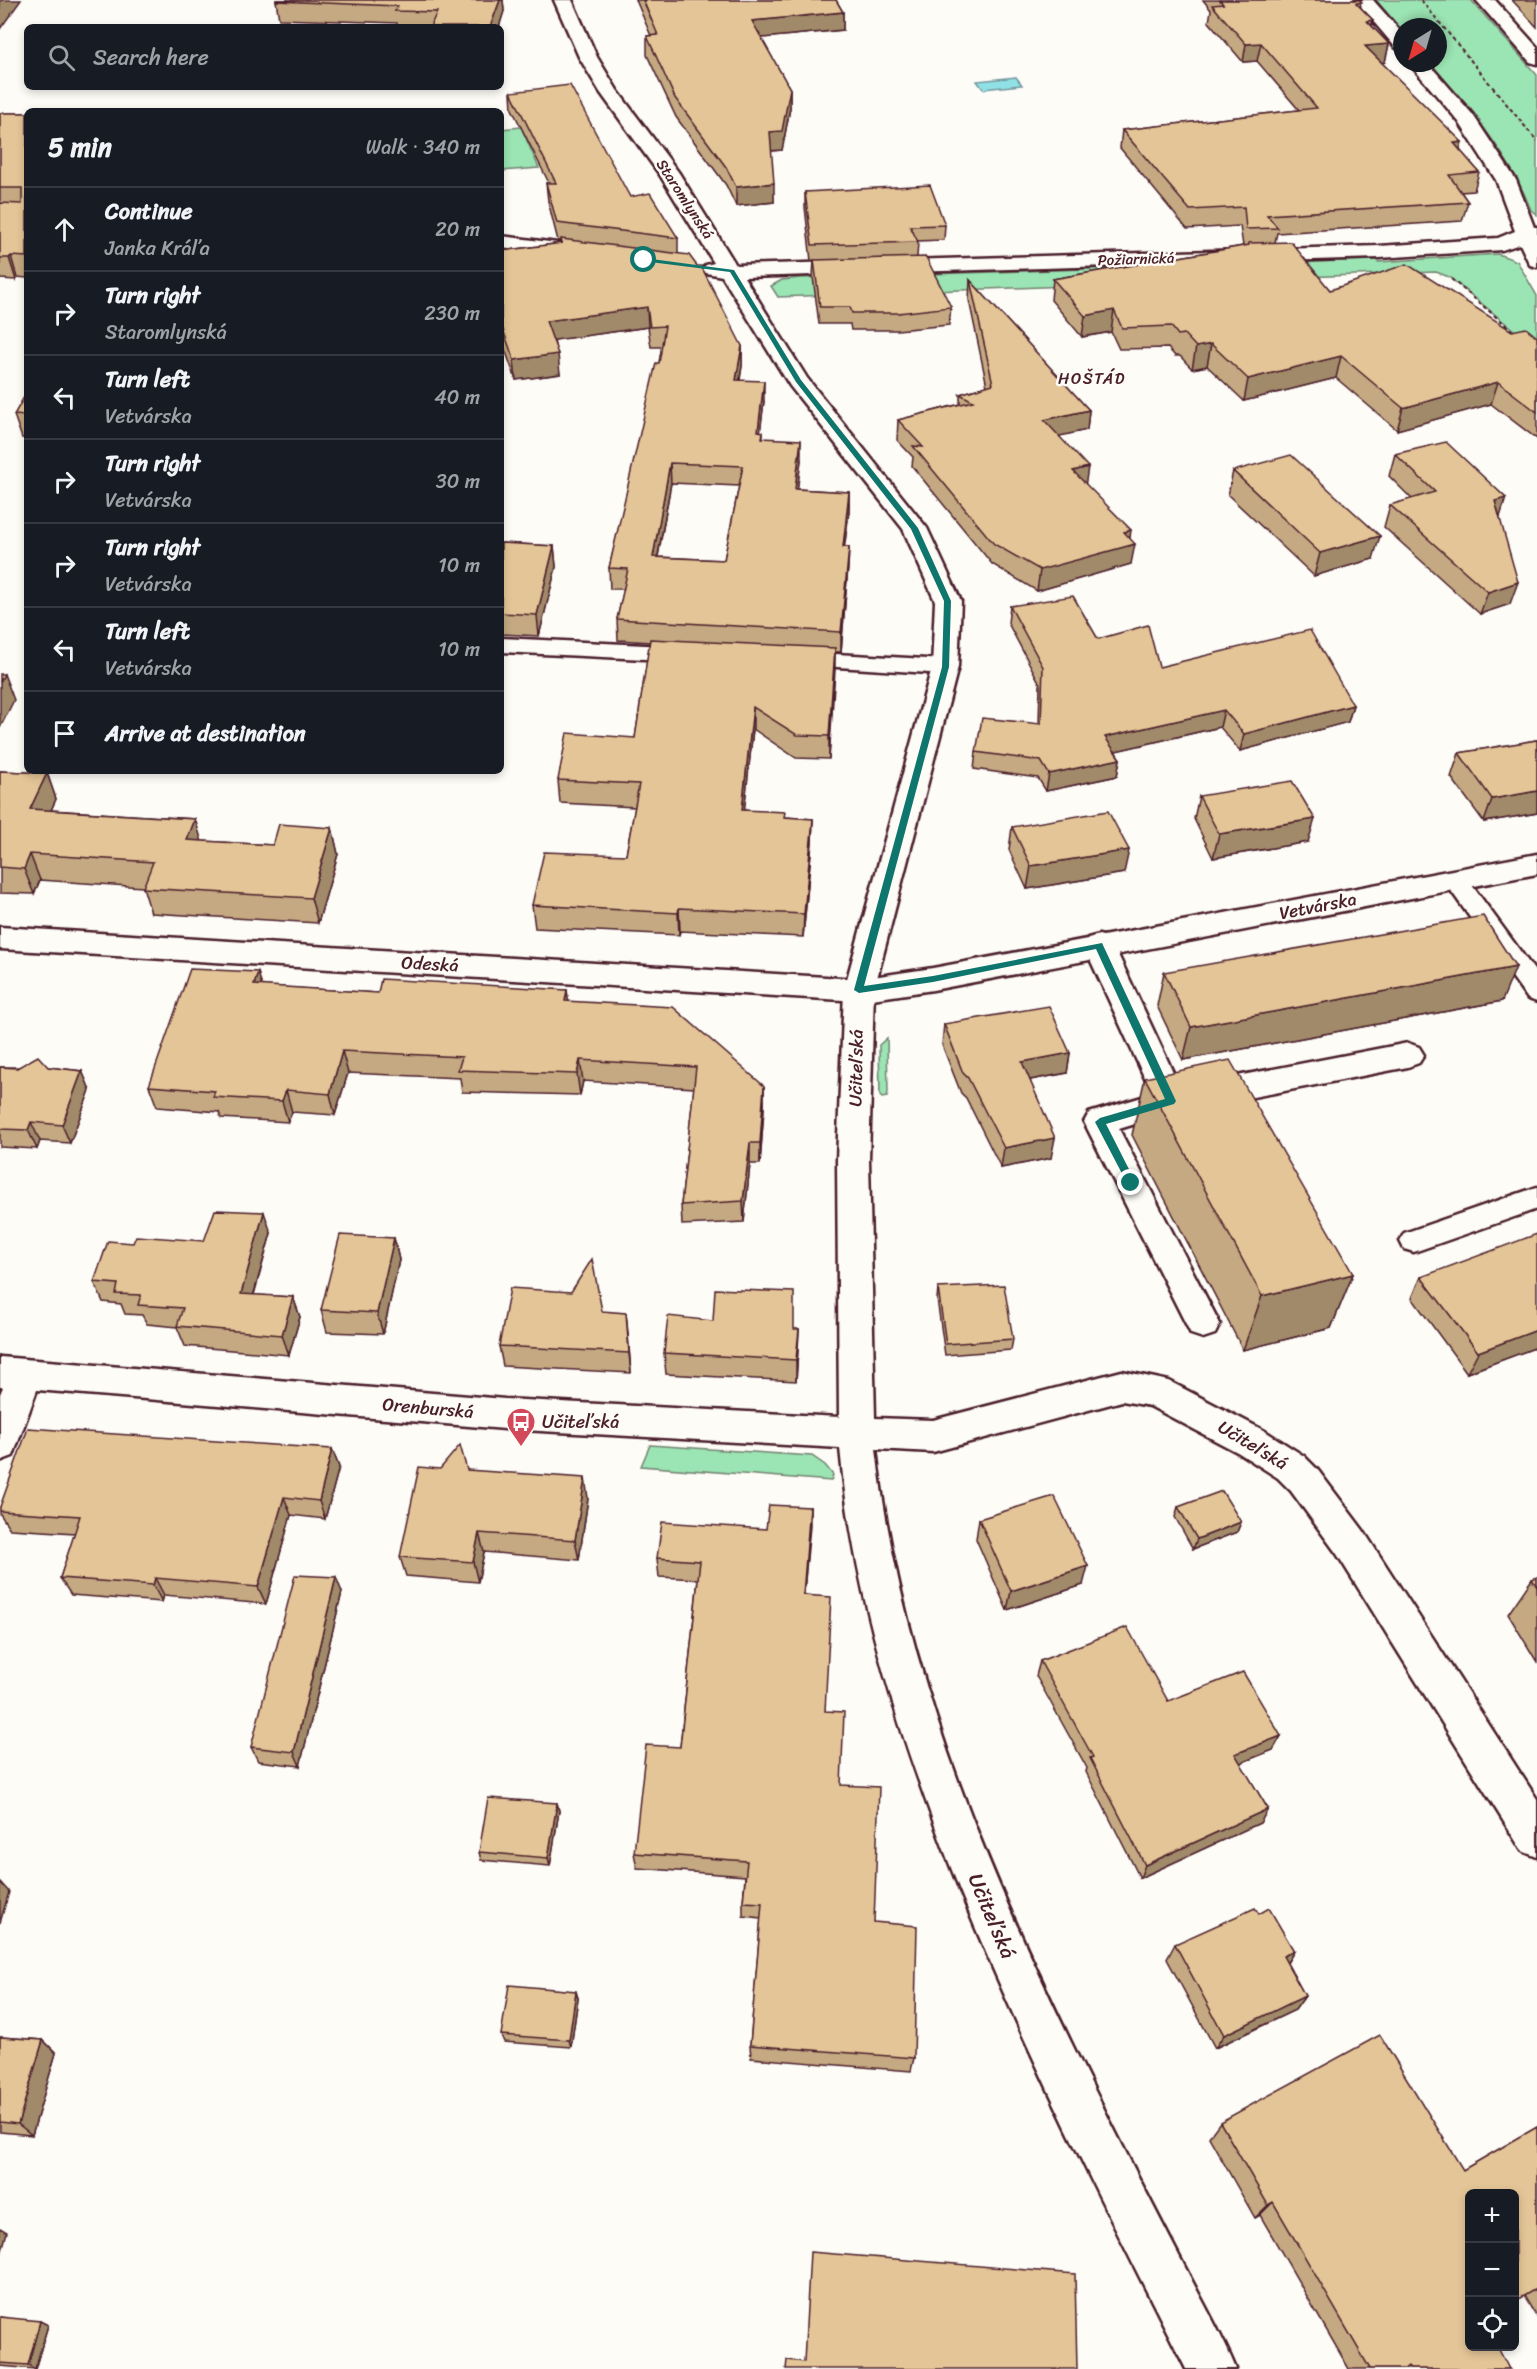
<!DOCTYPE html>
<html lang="en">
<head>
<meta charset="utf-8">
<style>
	body { margin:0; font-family:Sriracha,sans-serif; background:#242831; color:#f1f3f6 }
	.controls { position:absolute; right:18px; bottom:18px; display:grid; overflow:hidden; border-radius:9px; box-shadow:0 3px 9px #0003 }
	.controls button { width:54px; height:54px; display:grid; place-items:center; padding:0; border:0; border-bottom:2px solid #363941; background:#171b24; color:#f1f3f6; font:30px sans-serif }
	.compass { position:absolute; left:1393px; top:18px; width:54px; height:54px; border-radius:50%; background:#171b24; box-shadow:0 3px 9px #0003; rotate:217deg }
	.stop { position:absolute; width:18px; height:18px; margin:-14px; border:4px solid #0f766e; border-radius:50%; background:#fff }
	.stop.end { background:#0f766e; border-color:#fff; box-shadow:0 2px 6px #0008 }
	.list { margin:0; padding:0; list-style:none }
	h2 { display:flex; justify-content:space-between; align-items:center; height:78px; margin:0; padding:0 24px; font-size:26px }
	h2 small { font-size:20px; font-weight:400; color:#9ea1a6 }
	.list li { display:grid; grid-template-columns:39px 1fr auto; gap:18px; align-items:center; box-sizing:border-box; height:84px; padding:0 24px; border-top:2px solid #363941 }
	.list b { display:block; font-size:22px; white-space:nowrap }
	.list p { margin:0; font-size:20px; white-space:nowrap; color:#9ea1a6 }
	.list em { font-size:20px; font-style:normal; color:#9ea1a6 }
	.icon { flex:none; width:33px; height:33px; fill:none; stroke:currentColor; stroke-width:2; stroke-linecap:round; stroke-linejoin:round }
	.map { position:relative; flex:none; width:1537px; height:2369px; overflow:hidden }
	.search { position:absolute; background:#171b24; box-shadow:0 3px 9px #0003; left:24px; top:24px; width:480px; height:66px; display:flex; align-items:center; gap:15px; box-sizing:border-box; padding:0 21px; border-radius:9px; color:#9ea1a6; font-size:22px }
	.panel { position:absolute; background:#171b24; box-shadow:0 3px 9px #0003; left:24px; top:108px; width:480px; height:666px; border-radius:9px }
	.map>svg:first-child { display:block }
	.green { fill:#9be4b3; stroke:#72826f; stroke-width:1.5 }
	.water { fill:#8fe1e5; stroke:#73939b; stroke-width:1.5 }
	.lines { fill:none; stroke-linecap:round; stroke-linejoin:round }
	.lane-casing { stroke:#4a1f2b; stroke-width:5 }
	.street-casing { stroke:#4a1f2b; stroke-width:5 }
	.secondary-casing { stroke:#4a1f2b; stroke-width:5 }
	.path { stroke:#4a1f2b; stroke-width:2; stroke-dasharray:4 3; stroke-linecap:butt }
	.lane { fill:#fdfcf7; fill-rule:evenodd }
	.street { fill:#fdfcf7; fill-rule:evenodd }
	.secondary { fill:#fdfcf7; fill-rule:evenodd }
	.wall { fill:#c4a982; stroke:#4a1f2b; stroke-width:1.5; fill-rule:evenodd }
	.shaded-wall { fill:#a08a6a; stroke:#4a1f2b; stroke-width:1.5 }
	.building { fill:#e4c597; stroke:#4a1f2b; stroke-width:1.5; fill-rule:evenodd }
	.route { fill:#0f766e }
	.labels { text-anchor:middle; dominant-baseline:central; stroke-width:5; stroke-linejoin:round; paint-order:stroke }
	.far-street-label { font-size:15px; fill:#4a1f2b; stroke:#fdfcf7 }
	.far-neighbourhood-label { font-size:16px; letter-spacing:1.5px; fill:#4a1f2b; stroke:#fdfcf7 }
	.street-label { font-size:18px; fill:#4a1f2b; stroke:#fdfcf7 }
	.poi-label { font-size:18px; fill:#4a1f2b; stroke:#fdfcf7; text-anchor:start }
	.near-street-label { font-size:21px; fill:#4a1f2b; stroke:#fdfcf7 }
</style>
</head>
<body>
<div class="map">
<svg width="1537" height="2369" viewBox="0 0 1537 2369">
	<rect width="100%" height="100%" fill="#fdfcf7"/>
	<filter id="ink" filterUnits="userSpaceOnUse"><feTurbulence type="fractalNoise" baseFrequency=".0167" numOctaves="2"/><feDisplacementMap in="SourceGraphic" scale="12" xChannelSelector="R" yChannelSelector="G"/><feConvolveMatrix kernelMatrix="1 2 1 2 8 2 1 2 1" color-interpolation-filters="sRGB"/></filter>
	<g filter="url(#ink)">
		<g class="green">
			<path d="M1376,0H1471L1537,75V215L1531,210C1509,152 1469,109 1429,63H1438V27H1402V31Z"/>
			<polygon points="521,127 539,168 501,171 501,129"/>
			<polygon points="1498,254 1517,261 1537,296 1537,349 1449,277 1436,272 778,297 771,286 782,280 801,278 1376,260 1378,262"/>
			<polygon points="887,1038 888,1092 887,1097 882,1098 880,1096 879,1045"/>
			<polygon points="650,1445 812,1456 825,1465 833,1475 831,1481 641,1466"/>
		</g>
		<polygon class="water" points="1016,77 1022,85 983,89 977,81"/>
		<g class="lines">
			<g class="lane-casing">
				<g id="lane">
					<polygon points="501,638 686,647 694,649 697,654 694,659 686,661 501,652"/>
					<polygon points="799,652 945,660 953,662 956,667 953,672 945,674 791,664 788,659 791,654"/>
					<polygon points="1455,871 1463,873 1537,974 1537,1002 1528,999 1447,885 1443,879 1447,873"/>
					<polygon points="1537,1187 1537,1209 1414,1252 1404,1249 1400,1241 1404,1233"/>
				</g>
			</g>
			<g class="street-casing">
				<g id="street">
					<path d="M554,0H572L597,57L617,90L679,173L736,265L1379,246L1498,238L1515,231L1496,180L1459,122L1409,63H1428L1473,115L1516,180L1534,227H1537V267L1530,265L1520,244L1502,250L1379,258L744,277L807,378L927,528L961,601L958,667L874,990L869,1160L875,1418L933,1420L1122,1371L1169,1381L1265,1431L1304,1456L1317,1469L1363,1530L1537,1799V1857L1522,1851L1337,1554L1291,1491L1278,1478L1239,1453L1150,1406L1122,1401L933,1452L876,1449C903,1687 1005,1913 1112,2125C1137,2175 1163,2225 1189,2275C1205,2306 1223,2337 1236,2369H1186C1106,2211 1026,2053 959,1888C903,1747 854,1600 840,1448L505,1429L37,1390L13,1456L0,1461V1394L3,1387H0V1357L505,1399L839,1417L837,1160L844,990L932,667L935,601L903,529L790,386L722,276L706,273L702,269L706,265L714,263L660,175L600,92L579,57Z"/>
					<polygon points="1355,0 1373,0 1402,33 1402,49 1396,48"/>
					<polygon points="1476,0 1495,0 1537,47 1537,64 1530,62"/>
					<polygon points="501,236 582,246 589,248 592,252 589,256 582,258 501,248"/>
					<polygon points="1099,935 1110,938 1114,946 1180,1087 1408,1043 1419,1047 1424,1055 1419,1063 1408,1067 1171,1113 1119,1129 1220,1324 1215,1334 1203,1338 1191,1334 1084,1122 1089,1113 1152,1094 1084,946 1088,938"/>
				</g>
			</g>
			<g class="secondary-casing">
				<polygon id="secondary" points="1537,854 1537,874 933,990 859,1001 0,949 0,927 859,979 933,968"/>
			</g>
			<g class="path">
				<polyline points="1421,0 1537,141"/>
				<polyline points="1451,279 1514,332"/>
			</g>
			<use href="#lane" class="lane"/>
			<use href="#street" class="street"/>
			<use href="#secondary" class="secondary"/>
		</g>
		<g class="wall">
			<polygon points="276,0 503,0 504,11 499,27 397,27 397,23 279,19 276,1"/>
			<polygon points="636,0 836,0 843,12 843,30 761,38 790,89 790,108 782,150 771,151 774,202 736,206 726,185 676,117 647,55 647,36 651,36"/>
			<polygon points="1203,0 1360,0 1361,8 1373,20 1372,26 1389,44 1385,62 1381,62 1479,172 1474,191 1461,192 1468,202 1462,221 1277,233 1275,242 1330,290 1537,337 1537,439 1491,404 1397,430 1336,378 1244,401 1207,366 1192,369 1180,356 1175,356 1168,348 1119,349 1111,332 1082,337 1051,300 1053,279 1243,246 1240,226 1187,229 1120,148 1122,130 1299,110 1257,61 1243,62 1209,22 1211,10"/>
			<polygon points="1512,0 1537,0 1537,27"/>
			<path d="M511,92L678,238V253L742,346V366L740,380L764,401L760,431L763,432V438L801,460L797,489L849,492V512L844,547H849L848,567L841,652H835L829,759L796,758L753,729L744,810L784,817L813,819L812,842L803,937L680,931L679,935L535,928L532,905L626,855L635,807L560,803L558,780L635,738L650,642L618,640L617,619L624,589H610L609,568L659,363L662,347H651L648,327L554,340L560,374L516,380L501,338V251L562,243V241H558L548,201L546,183H549L512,109ZM671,483L739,486L724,560L658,557Z"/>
			<polygon points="0,113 27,113 27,278 17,277 16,280 0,279"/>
			<polygon points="805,192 945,225 944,240 917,241 918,242 917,257 951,307 949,325 897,330 851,330 850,324 819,324 813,277 814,260 811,261 805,207"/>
			<polygon points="970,280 1089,410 1087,430 1059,436 1085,484 1130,539 1131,564 1037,591 992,564 912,466 913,457 897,440 898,420 960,404 960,394 987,386 969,300"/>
			<polygon points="27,392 27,439 22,438 14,415"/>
			<polygon points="1395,454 1500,518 1510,604 1480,614 1384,527 1390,505 1412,499 1389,476"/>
			<polygon points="1233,471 1373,559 1314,576 1228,495"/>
			<polygon points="501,543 554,546 556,567 539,636 501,634"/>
			<polygon points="1010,606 1098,639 1159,667 1353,705 1348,722 1240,751 1220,727 1115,751 1120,759 1117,776 1046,791 1038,778 974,769 976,752 1039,723 1040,684 1008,623"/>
			<polygon points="1537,740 1537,813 1484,822 1451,777 1459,753"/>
			<polygon points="0,771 47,773 56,799 51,810 195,819 201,841 273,845 332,828 338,854 318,923 151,913 143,887 40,880 34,894 0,893"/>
			<polygon points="1199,796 1308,842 1213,858 1194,819"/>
			<polygon points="1012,827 1124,873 1027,889 1009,850"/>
			<polygon points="258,972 261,986 378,993 567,990 568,1001 764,1086 764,1108 760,1164 750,1164 744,1222 682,1225 681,1205 694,1088 583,1081 580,1095 462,1092 460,1078 348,1073 335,1115 292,1112 288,1122 221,1118 219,1112 157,1107 149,1086"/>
			<polygon points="1164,972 1502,1001 1183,1060 1157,1006"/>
			<polygon points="944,1024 1070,1053 1067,1073 1030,1080 1051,1158 1001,1168 966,1098 961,1093 942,1045"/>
			<polygon points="0,1067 48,1067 82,1071 90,1090 70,1143 40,1141 37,1149 0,1147"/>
			<polygon points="1145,1078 1353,1274 1331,1328 1243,1350 1132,1135"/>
			<polygon points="271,1233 254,1295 293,1297 300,1317 289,1355 185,1346 177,1327 147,1324 142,1315 125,1314 121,1304 103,1302 94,1282 204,1241"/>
			<polygon points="394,1238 399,1260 383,1334 327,1332 321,1310"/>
			<polygon points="1421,1277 1537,1347 1467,1373 1412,1298"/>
			<polygon points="938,1288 1013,1339 1011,1350 945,1355 937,1299"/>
			<polygon points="626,1313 631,1373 503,1366 499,1346"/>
			<polygon points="799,1329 796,1381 666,1374 664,1353"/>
			<polygon points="332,1449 339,1467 325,1519 291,1515 266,1604 164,1595 162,1602 71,1595 60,1578 75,1533 10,1529 0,1514 0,1507"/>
			<polygon points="467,1470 588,1498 579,1560 484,1552 478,1582 406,1576 400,1557"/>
			<polygon points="810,1507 804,1595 825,1711 841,1785 874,1922 914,2058 911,2071 751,2058 750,2045 761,1918 743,1916 743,1902 745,1876 637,1868 634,1853 680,1747 698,1579 659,1577 657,1558 766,1529"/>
			<polygon points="1178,1507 1241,1522 1237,1532 1193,1549 1175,1517"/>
			<polygon points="979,1519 1083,1585 1007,1610 976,1539"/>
			<polygon points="1537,1577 1537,1662 1508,1614 1532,1579"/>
			<polygon points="342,1592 300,1766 258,1761 251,1747"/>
			<polygon points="1040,1661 1281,1736 1273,1750 1240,1763 1268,1809 1260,1823 1140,1878 1086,1772 1087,1768 1036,1676"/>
			<polygon points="557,1803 559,1811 550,1866 481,1860 479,1852"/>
			<polygon points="1259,1914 1294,1951 1287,1963 1305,1996 1295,2010 1215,2048 1167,1959 1175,1944"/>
			<polygon points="578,1998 571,2047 504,2042 501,2035"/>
			<polygon points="0,2037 43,2040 56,2053 32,2135 0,2132"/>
			<polygon points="1220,2122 1463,2170 1537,2127 1537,2318 1524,2296 1515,2193 1470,2346 1509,2369 1349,2369 1260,2215 1255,2218 1209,2137"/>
			<polygon points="0,2317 48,2325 35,2369 0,2366"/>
		</g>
		<g class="shaded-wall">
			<polygon points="1,0 21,0 0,29 0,2"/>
			<polygon points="500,0 503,0 504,11 499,27 490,27"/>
			<polygon points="843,12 843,30 752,39 752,21"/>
			<polygon points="1373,20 1369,38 1367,21"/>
			<polygon points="1261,43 1257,61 1243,62 1246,44"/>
			<polygon points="1389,44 1385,62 1361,64 1365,46"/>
			<polygon points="790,89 790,108 782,150 770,151 770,132"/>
			<polygon points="1462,142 1457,160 1454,143"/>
			<polygon points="774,183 774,202 736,206 736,187"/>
			<polygon points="11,256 17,277 16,280 9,258"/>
			<polygon points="647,307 648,327 548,341 546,321"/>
			<polygon points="1114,310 1111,332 1082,337 1085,316"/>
			<polygon points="1211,344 1207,366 1192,369 1196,347"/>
			<polygon points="742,346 742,366 736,400 736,380"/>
			<polygon points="558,354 560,374 516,380 514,360"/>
			<polygon points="1341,356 1336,378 1244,401 1248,379"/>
			<polygon points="764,381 764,401 758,451 758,431"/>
			<polygon points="1498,382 1491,404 1397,430 1403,408"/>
			<polygon points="1089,410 1087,430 1042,440 1044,420"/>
			<polygon points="801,440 801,460 795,510 795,489"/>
			<polygon points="670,463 671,483 654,577 653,557"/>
			<polygon points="1088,467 1085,487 1073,471"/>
			<polygon points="849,492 849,512 842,567 843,547"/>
			<polygon points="1506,498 1499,520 1495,501"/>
			<polygon points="1131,530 1129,546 1135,544 1131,564 1037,591 1040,570 1124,532"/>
			<polygon points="1380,536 1373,559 1314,576 1320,553"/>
			<polygon points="554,546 556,567 539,636 537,615"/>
			<polygon points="849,547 848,567 841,652 841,632"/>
			<polygon points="1518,582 1510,604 1480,614 1488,592"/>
			<polygon points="835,648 835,671 829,759 829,736"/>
			<polygon points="4,674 14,700 0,728 0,682"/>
			<polygon points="1353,705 1348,722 1240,751 1244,734"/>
			<polygon points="753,707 753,729 742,833 742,810"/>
			<polygon points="1224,710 1220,727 1103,754 1105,737"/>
			<polygon points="1120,759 1117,776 1046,791 1049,774"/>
			<polygon points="47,773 56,799 40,835 30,809"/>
			<polygon points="1537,791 1537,813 1484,822 1492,799"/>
			<polygon points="195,819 203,845 187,840"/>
			<polygon points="813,819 812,842 803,937 804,914"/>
			<polygon points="1315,819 1308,842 1213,858 1219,834"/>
			<polygon points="332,828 338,854 318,923 311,898"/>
			<polygon points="1129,850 1124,873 1027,889 1031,866"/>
			<polygon points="30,854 40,880 34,894 24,869"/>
			<polygon points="679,908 680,931 679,935 678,913"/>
			<polygon points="1516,967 1502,1001 1183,1060 1191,1027"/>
			<polygon points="258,972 264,994 254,985"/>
			<polygon points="567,990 570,1011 565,1001"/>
			<polygon points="342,1051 348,1073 335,1115 330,1094"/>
			<polygon points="1070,1053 1067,1073 1019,1082 1022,1062"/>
			<polygon points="580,1060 583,1081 580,1095 577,1074"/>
			<polygon points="82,1071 90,1090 70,1143 62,1125"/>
			<polygon points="764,1086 764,1108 760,1164 760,1143"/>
			<polygon points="286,1090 292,1112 288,1122 282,1101"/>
			<polygon points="31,1122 40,1141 37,1149 28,1130"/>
			<polygon points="1055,1138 1051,1158 1001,1168 1004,1148"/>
			<polygon points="750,1143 750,1164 744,1222 743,1201"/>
			<polygon points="264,1212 271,1233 248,1314 241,1294"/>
			<polygon points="394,1238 399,1260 383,1334 377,1313"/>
			<polygon points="1353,1274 1331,1328 1243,1350 1262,1296"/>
			<polygon points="293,1297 300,1317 289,1355 282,1335"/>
			<polygon points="626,1313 628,1333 631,1373 629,1353"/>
			<polygon points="799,1329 798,1351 796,1381 796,1360"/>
			<polygon points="1537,1330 1537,1347 1467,1373 1478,1352"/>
			<polygon points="332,1449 339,1467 325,1519 319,1501"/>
			<polygon points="585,1478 588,1498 579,1560 575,1540"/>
			<polygon points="284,1497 291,1515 266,1604 258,1587"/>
			<polygon points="810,1507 810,1526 802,1613 803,1595"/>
			<polygon points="1241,1522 1237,1532 1193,1549 1197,1539"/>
			<polygon points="479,1533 484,1552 478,1582 473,1562"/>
			<polygon points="1088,1566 1083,1585 1007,1610 1011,1591"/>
			<polygon points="336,1577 342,1592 300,1766 294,1752"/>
			<polygon points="155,1578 164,1595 162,1602 153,1585"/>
			<polygon points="1281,1736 1273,1750 1228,1768 1235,1754"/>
			<polygon points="557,1803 559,1811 550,1866 548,1858"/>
			<polygon points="1268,1809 1260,1823 1140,1878 1145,1865"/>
			<polygon points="0,1882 9,1892 0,1923"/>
			<polygon points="1294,1951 1285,1966 1283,1956"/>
			<polygon points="576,1991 578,1998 571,2047 569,2040"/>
			<polygon points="1305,1996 1295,2010 1215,2048 1224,2035"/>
			<polygon points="43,2040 56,2053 32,2135 18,2124"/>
			<polygon points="1273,2202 1260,2215 1255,2218 1268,2205"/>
			<polygon points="0,2228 7,2232 0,2258"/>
			<polygon points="40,2321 48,2325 35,2369 28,2365"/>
		</g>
		<g class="building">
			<polygon points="276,0 500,0 490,27 430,27 437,12 395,11 398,6 276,1"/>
			<polygon points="643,0 836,0 843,12 752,21 790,89 782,131 770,132 774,183 736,187 726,167 675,98 647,36 658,35"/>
			<polygon points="1220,0 1360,0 1362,2 1356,3 1373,20 1367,21 1389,44 1365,46 1462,142 1454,143 1479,172 1449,175 1468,202 1267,215 1278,228 1246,229 1244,207 1190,210 1122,130 1317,108 1261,43 1246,44 1212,5 1223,4"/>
			<polygon points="570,85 630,197 650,193 678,238 557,223 546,183 556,183 511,92"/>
			<polygon points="0,113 27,113 27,257 11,256 9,258 0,258 0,203 22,204 22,188 0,188"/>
			<polygon points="930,185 945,225 910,226 918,242 812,245 805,192"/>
			<path d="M561,239L689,255L697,266H701L742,346L736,380L764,381L758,431L763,432L762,438L801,440L795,489L849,492L843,547H849L841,632L617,619L628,569L609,568L656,363H659L665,326L650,327L647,307L546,321L558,354L514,360L501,324V251L562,243ZM670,463L743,466L724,560L653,557Z"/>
			<polygon points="1291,242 1330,290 1407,264 1512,331 1526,328 1537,337 1537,412 1498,382 1403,408 1341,356 1248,379 1211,344 1196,347 1184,334 1178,335 1171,326 1122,328 1114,310 1085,316 1053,279 1249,245 1249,243"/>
			<polygon points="926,257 951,307 898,313 852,313 850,307 820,307 814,260"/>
			<polygon points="970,280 1089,410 1044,420 1088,467 1073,471 1131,530 1124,532 1135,544 1040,570 994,544 913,446 923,447 898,420 973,401 960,394 993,384"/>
			<polygon points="27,392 27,416 14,415"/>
			<polygon points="1446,442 1506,498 1495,501 1518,582 1488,592 1390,505 1435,492 1395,454"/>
			<polygon points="1291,455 1380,536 1320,553 1233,471"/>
			<polygon points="501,543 554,546 537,615 501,613"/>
			<polygon points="1073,596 1098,639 1148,625 1159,667 1310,630 1353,705 1244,734 1224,710 1105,737 1120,759 1049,774 1041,761 976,752 982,718 1041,724 1043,667 1010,606"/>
			<polygon points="650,639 835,648 829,736 797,735 753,707 742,810 785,812 784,817 813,819 804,914 679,908 678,913 532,905 544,852 626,855 639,784 558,780 567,733 635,738"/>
			<polygon points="0,674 4,674 0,682"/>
			<polygon points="1537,740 1537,791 1492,799 1459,753"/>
			<polygon points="0,771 47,773 30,809 195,819 187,840 273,845 279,824 332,828 311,898 143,888 153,862 30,854 24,869 0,867"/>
			<polygon points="1292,781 1315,819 1219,834 1199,796"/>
			<polygon points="1108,811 1129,850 1031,866 1012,827"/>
			<polygon points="1483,916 1516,967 1191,1027 1164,972"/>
			<polygon points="190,969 258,972 254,985 378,993 381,979 567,990 565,1001 673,1007 764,1086 760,1143 750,1143 743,1201 681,1205 696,1067 580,1060 577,1074 458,1070 462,1057 342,1051 330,1094 286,1090 282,1101 213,1097 215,1091 149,1086"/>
			<polygon points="1049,1006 1070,1053 1022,1062 1055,1138 1004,1148 968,1078 963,1073 944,1024"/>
			<polygon points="38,1056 48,1067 82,1071 62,1125 31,1122 28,1130 0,1129 0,1067 17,1068"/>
			<polygon points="1230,1060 1353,1274 1262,1296 1145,1078"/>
			<polygon points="215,1210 264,1212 241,1294 293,1297 282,1335 177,1326 183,1308 138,1305 141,1295 116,1294 118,1284 94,1282 108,1241 133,1243 136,1236 204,1241"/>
			<polygon points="1537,1234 1537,1330 1478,1352 1421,1277"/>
			<polygon points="340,1235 394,1238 377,1313 321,1310"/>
			<polygon points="592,1259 602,1311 626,1313 629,1353 499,1346 510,1288 571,1292"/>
			<polygon points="1004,1285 1013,1339 946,1344 938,1288"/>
			<polygon points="715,1289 794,1292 794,1329 799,1329 796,1360 664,1353 668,1316 713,1321"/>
			<polygon points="28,1428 332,1449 319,1501 284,1497 258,1587 155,1578 153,1585 60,1578 80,1516 0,1511 0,1507"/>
			<polygon points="460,1445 467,1470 585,1478 575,1540 479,1533 473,1562 400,1557 419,1467 440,1469"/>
			<polygon points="1222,1491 1241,1522 1197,1539 1178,1507"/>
			<polygon points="1054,1496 1088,1566 1011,1591 979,1519"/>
			<polygon points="769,1505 810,1507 803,1595 831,1597 825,1711 844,1712 841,1785 879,1787 874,1922 917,1926 914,2058 750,2045 762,1903 743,1902 747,1861 634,1853 646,1745 680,1747 700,1561 657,1558 662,1522 766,1529"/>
			<polygon points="295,1575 336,1577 294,1752 251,1747"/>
			<polygon points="1537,1577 1537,1587 1532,1579"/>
			<polygon points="1127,1627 1168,1701 1243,1672 1281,1736 1235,1754 1268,1809 1145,1865 1090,1758 1093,1757 1040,1661"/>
			<polygon points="488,1798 557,1803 548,1858 479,1852"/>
			<polygon points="1255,1908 1259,1914 1269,1908 1294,1951 1283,1956 1305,1996 1224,2035 1175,1944"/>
			<polygon points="509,1985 576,1991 569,2040 501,2035"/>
			<polygon points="1380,2035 1463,2170 1537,2127 1537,2288 1515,2301 1515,2193 1470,2193 1470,2346 1497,2346 1509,2369 1410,2369 1408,2366 1404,2369 1370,2369 1273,2202 1268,2205 1220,2122"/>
			<polygon points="0,2037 43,2040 18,2124 0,2122"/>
			<polygon points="810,2252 1075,2274 1077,2369 786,2369 787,2360 804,2362"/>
			<polygon points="0,2317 40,2321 28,2365 0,2363"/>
		</g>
	</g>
	<polygon class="route" points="644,258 734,270 801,380 918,528 951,601 949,667 864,986 933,976 1102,943 1176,1101 1174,1104 1106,1124 1136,1183 1134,1185 1128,1185 1095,1122 1100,1118 1165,1099 1096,949 933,982 859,993 854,990 942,667 944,601 911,529 796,382 730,272 642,261"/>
	<defs>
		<g id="bus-pin" transform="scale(1.5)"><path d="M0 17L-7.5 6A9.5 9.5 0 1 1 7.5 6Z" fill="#d1495b" stroke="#fdfcf7"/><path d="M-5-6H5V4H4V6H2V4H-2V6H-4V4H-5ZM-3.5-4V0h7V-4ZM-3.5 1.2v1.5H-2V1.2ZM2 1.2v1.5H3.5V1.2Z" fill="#fff"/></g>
	</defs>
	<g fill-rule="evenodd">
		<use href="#bus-pin" x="521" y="1422"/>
	</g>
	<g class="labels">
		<g class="far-street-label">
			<text transform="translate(685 199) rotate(57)">Staromlynská</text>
			<text transform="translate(1136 259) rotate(-2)">Požiarnická</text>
		</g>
		<g class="far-neighbourhood-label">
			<text x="1092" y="378">HOŠTÁD</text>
		</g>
		<g class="street-label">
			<text transform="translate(1318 906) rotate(-11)">Vetvárska</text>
			<text transform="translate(430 964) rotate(3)">Odeská</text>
			<text transform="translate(856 1068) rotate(-89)">Učiteľská</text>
			<text transform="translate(428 1408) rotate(5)">Orenburská</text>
			<text transform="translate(1253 1445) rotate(31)">Učiteľská</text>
		</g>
		<g class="poi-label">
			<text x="542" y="1422">Učiteľská</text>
		</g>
		<g class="near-street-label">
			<text transform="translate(992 1916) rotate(67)">Učiteľská</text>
		</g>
	</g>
</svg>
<div class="controls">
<button>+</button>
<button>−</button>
<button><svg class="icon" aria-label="locate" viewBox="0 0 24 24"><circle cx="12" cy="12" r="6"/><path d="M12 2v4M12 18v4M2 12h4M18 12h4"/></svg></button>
</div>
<svg class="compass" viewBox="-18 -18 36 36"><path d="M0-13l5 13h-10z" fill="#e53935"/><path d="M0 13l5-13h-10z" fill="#9ea1a6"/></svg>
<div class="stop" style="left:644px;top:260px"></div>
<div class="stop end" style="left:1131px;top:1183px"></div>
<div class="search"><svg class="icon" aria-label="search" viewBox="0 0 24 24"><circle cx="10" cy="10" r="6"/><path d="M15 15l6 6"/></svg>Search here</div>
<section class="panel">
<h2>5 min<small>Walk · 340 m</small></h2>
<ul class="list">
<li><svg class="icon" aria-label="ahead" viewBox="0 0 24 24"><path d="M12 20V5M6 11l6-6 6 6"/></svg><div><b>Continue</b><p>Janka Kráľa</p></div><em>20 m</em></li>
<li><svg class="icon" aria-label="right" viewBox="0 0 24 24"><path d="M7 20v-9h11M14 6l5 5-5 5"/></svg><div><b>Turn right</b><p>Staromlynská</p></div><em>230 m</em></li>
<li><svg class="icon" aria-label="left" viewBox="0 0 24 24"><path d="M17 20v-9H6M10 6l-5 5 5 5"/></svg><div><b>Turn left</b><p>Vetvárska</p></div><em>40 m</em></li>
<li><svg class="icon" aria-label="right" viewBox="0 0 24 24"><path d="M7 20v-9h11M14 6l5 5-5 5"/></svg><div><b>Turn right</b><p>Vetvárska</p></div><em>30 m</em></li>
<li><svg class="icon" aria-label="right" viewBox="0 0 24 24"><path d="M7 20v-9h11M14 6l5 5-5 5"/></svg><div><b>Turn right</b><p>Vetvárska</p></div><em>10 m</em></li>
<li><svg class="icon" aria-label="left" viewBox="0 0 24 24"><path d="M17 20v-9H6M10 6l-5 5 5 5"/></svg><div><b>Turn left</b><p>Vetvárska</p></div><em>10 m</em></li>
<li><svg class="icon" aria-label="arrive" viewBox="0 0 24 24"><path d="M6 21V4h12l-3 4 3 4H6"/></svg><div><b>Arrive at destination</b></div></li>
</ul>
</section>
</div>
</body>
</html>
